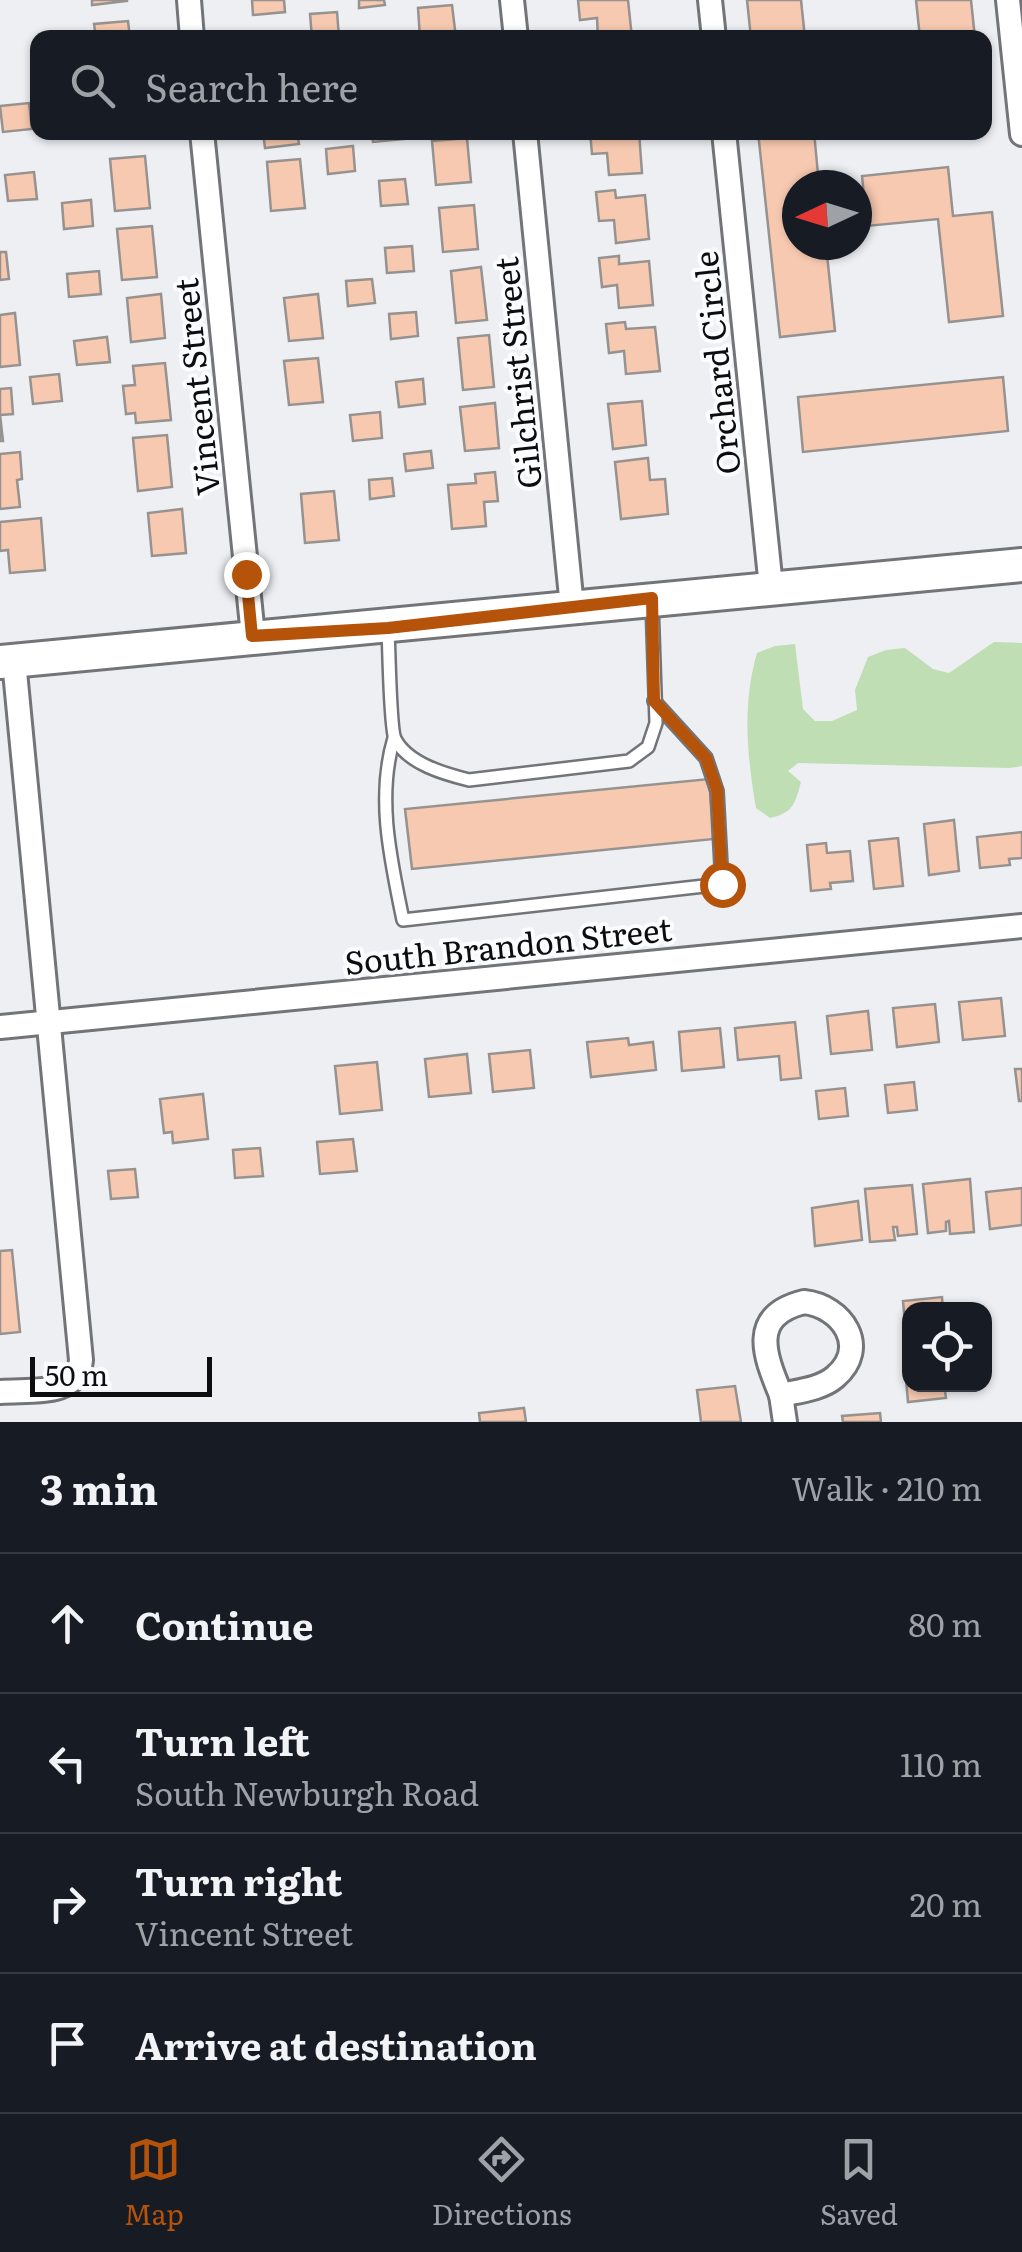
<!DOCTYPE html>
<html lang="en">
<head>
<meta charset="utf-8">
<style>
	body { margin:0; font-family:Literata,serif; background:#242831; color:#f1f3f6 }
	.controls { position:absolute; right:30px; bottom:30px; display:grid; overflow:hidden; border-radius:20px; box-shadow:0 2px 8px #0004 }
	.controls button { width:90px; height:90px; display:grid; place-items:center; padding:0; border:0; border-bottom:2px solid #363941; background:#171b24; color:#f1f3f6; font:50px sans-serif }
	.compass { position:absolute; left:782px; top:170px; width:90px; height:90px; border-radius:50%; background:#171b24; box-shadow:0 2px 8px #0004; rotate:266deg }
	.scale { position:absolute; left:30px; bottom:25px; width:182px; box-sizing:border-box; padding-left:10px; border:5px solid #0c0d0e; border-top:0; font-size:28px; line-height:35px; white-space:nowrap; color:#0c0d0e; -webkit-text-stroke:8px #fbfcfe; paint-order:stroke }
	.stop { position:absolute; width:30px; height:30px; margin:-22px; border:8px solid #b45309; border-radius:50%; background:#fff }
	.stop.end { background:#b45309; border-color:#fff; box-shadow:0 2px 10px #0008 }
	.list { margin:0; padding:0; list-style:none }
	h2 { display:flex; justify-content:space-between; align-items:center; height:130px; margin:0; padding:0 40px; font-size:42px }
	h2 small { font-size:32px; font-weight:400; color:#9ea1a6 }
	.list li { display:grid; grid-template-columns:65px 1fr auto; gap:30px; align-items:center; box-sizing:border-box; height:140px; padding:0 40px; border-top:2px solid #363941 }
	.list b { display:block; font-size:38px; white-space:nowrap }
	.list p { margin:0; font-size:32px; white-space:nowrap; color:#9ea1a6 }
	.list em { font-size:32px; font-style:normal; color:#9ea1a6 }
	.icon { flex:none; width:55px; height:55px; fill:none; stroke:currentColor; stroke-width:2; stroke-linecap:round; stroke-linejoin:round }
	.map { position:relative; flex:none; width:1022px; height:1422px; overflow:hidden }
	.search { position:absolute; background:#171b24; box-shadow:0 2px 8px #0004; left:30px; right:30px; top:30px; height:110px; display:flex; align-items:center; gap:25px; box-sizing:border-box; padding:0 35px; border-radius:20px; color:#9ea1a6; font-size:38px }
	.sheet { height:690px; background:#171b24 }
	nav { display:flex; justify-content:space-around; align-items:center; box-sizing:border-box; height:140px; border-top:2px solid #363941; background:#171b24; font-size:28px; color:#9ea1a6 }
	nav a { display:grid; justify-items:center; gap:5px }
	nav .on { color:#b45309 }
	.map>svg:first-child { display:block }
	.green { fill:#bfdeb3 }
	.building { fill:#f7c9b0; stroke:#969290; stroke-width:2.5 }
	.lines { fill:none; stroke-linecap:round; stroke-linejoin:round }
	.service-casing { stroke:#737478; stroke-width:16 }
	.minor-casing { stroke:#737478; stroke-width:28 }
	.secondary-casing { stroke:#737478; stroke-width:38 }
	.service { stroke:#fff; stroke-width:11 }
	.minor { stroke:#fff; stroke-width:22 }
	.secondary { stroke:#fff; stroke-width:32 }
	.route { stroke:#b45309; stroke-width:12 }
	.labels { text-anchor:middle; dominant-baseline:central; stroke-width:8; stroke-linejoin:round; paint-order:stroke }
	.street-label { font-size:32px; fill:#0c0d0e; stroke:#fbfcfe }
</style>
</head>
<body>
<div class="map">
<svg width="1022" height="1422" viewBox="0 0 1022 1422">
	<rect width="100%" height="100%" fill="#edeff3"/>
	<path class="green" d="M994,642L1022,643V766L1010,768L798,763L788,771L801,782C795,804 793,813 770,818L756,808C747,755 742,705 757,653L775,646L795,644L803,709L815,721H832L857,710L855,690L868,657L886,650L905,648L933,669L949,673Z"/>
	<g class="building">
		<polygon points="92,0 127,0 127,1 92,5"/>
		<polygon points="252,0 284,0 285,12 253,15"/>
		<polygon points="359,0 384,0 385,5 359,8"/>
		<polygon points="578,0 628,0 632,38 598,38 597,18 580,20"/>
		<polygon points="747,0 801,0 805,38 751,38"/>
		<polygon points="916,0 971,0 975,38 920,38"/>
		<polygon points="452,5 456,38 420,38 418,8"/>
		<polygon points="337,12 339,37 312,38 310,14"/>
		<polygon points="128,21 130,38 96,38 94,24"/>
		<polygon points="289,33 290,38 258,38 258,36"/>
		<polygon points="29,103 32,129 3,132 0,106"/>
		<polygon points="106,132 141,132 141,135 107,138"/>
		<polygon points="263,132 297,132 299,144 265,148"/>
		<polygon points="372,132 404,132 405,139 373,142"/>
		<polygon points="590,132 639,132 642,173 609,175 607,153 592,154"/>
		<polygon points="758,132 814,132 819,185 797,185 797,245 826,245 835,331 780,337"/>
		<polygon points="467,138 471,182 436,185 432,141"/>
		<polygon points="353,146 355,171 328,174 326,149"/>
		<polygon points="145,156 150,208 115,211 110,159"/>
		<polygon points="300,159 305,208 271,211 267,162"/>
		<polygon points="948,167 953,216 992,212 1003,316 949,322 938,219 867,226 862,176"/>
		<polygon points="34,172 37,199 8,201 5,175"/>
		<polygon points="405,179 408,204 381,206 379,181"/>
		<polygon points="615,190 616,198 645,195 649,239 616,243 614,220 599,221 596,192"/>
		<polygon points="91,200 93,226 64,229 62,203"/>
		<polygon points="474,205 478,249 443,252 439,208"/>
		<polygon points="152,226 157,277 122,280 117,229"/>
		<polygon points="412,246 414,271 387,273 385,248"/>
		<polygon points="0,252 6,252 9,279 0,280"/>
		<polygon points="619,256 619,264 649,261 653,305 619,308 617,285 602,287 599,258"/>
		<polygon points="481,267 487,320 456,323 451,271"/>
		<polygon points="99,271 101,294 69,297 67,274"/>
		<polygon points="372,279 375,303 348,306 346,281"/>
		<polygon points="161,294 165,338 131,342 127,298"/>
		<polygon points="318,294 323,338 289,341 284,298"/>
		<polygon points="416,312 418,336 391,339 389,314"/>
		<polygon points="15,313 20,365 0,367 0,315"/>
		<polygon points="625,322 626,329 655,327 660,371 626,374 624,351 609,353 606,324"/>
		<polygon points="489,335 494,387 463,390 458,338"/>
		<polygon points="107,337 110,362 77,365 74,341"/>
		<polygon points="318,358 323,402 289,405 284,361"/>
		<polygon points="165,363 171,420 136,423 135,413 126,414 123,386 135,385 133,366"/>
		<polygon points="59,374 62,401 33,404 30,377"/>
		<polygon points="1003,377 1008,431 803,452 798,397"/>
		<polygon points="423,379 425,404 399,407 396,382"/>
		<polygon points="11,388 13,414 0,415 3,441 0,441 0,389"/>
		<polygon points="642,401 646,445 613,449 608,404"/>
		<polygon points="495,403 499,448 465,451 460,407"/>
		<polygon points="380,412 382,438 353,441 350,415"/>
		<polygon points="167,435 172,487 138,491 133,438"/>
		<polygon points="431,451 433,468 406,471 404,454"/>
		<polygon points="20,452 22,479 17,480 20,507 0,509 0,454"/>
		<polygon points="648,458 650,480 665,479 668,514 621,519 615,462"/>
		<polygon points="495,472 498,501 484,502 486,526 452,529 448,485 476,483 475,474"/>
		<polygon points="392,478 394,496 370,499 369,480"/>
		<polygon points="334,491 339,540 305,543 301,494"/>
		<polygon points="182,509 186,553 152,556 148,513"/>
		<polygon points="41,518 45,570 10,573 8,550 0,551 0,522"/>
		<polygon points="709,779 714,839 412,869 405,809"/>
		<polygon points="954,820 959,871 929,875 924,824"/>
		<polygon points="1022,832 1022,858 1009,859 1010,865 980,868 977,837"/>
		<polygon points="898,838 903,886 874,889 869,841"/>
		<polygon points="826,843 827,853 850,851 853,881 830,883 831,889 811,891 807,845"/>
		<polygon points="1001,998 1005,1036 963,1040 959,1002"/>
		<polygon points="935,1004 939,1042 897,1047 893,1008"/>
		<polygon points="868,1011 872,1050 831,1054 827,1016"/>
		<polygon points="795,1022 801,1078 781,1080 779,1056 738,1060 735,1028"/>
		<polygon points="720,1028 724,1067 682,1071 679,1032"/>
		<polygon points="628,1038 629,1045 653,1042 656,1070 591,1077 587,1042"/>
		<polygon points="530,1050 534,1088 493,1092 489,1054"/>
		<polygon points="467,1054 471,1093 429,1097 425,1059"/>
		<polygon points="377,1062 382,1110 340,1114 335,1066"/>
		<polygon points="1015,1069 1022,1069 1022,1101 1019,1101"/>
		<polygon points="914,1082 917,1110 888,1113 885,1085"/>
		<polygon points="845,1088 848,1116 819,1119 816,1091"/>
		<polygon points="203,1094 208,1139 173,1143 172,1132 164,1133 160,1099"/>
		<polygon points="353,1139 357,1171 320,1174 317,1142"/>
		<polygon points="260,1148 263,1176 235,1178 233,1150"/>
		<polygon points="135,1169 138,1197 111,1199 108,1171"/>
		<polygon points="970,1179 974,1232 950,1234 949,1221 946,1222 946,1231 928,1233 923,1184"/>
		<polygon points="912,1185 917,1234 898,1236 897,1227 893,1227 895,1240 870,1242 865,1189"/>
		<polygon points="1022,1188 1022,1225 990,1229 986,1192"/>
		<polygon points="858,1201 862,1240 815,1246 812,1208"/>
		<polygon points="12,1250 20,1332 0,1334 0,1251"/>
		<polygon points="942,1297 943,1310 910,1310 910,1346 907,1346 903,1301"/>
		<polygon points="910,1356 910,1384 944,1384 946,1398 908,1402 904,1357"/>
		<polygon points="735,1386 741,1422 701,1422 697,1390"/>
		<polygon points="524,1408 526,1422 480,1422 479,1413"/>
		<polygon points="880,1413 881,1422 843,1422 842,1416"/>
	</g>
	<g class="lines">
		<g class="service-casing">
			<g id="service">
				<path d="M388,630C389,649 390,728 395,739C408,764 445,774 469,780L629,761L648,747L656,723L652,603"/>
				<path d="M394,738C376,798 391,861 403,920L722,884L717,791L706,758L654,701"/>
			</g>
		</g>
		<g class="minor-casing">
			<g id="minor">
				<polyline points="189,0 192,38"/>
				<polyline points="512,0 516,38"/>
				<polyline points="710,0 714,38"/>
				<polyline points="1008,0 1022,134"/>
				<polyline points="202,132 253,636"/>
				<polyline points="525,132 572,607"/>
				<polyline points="724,132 771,587"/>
				<polyline points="0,1027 1022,926"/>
				<path d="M804,1302C842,1306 870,1347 835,1377C821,1389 799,1391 781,1395C765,1356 748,1316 804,1302Z"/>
				<path d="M0,1392C29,1389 78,1398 81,1360L14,661"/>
				<polyline points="781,1395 785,1422"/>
			</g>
		</g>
		<g class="secondary-casing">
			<polyline id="secondary" points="0,662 1022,565"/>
		</g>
		<use href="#service" class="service"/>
		<use href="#minor" class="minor"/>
		<use href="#secondary" class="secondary"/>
	</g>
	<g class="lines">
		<polyline class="route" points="246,574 252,636 388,628 652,598 654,701 706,758 717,790 722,884"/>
	</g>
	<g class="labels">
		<g class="street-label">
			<text transform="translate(715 363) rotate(-96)">Orchard Circle</text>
			<text transform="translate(516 373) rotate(-96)">Gilchrist Street</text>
			<text transform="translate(195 387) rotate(-96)">Vincent Street</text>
			<text transform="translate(508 944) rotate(-6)">South Brandon Street</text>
		</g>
	</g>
</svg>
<div class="controls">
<button><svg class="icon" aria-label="locate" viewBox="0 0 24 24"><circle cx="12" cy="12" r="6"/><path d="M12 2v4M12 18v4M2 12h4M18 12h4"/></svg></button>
</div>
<svg class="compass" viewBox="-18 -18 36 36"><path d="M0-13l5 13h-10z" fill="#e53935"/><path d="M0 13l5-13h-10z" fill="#9ea1a6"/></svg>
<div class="scale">50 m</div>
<div class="stop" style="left:722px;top:884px"></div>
<div class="stop end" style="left:246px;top:574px"></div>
<div class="search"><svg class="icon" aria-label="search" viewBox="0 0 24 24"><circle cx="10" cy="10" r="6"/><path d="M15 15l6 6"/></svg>Search here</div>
</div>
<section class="sheet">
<h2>3 min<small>Walk · 210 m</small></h2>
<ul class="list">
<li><svg class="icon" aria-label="ahead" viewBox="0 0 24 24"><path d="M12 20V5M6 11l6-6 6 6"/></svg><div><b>Continue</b></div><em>80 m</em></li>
<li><svg class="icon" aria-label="left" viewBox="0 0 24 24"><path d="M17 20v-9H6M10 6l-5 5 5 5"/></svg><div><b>Turn left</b><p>South Newburgh Road</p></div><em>110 m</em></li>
<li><svg class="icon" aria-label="right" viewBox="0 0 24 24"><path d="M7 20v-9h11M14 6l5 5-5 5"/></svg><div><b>Turn right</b><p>Vincent Street</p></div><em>20 m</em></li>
<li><svg class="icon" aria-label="arrive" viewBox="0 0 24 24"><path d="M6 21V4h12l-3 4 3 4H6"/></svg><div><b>Arrive at destination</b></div></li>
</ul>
</section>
<nav>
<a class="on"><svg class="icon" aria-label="map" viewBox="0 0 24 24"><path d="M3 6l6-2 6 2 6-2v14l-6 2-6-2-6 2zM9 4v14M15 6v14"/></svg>Map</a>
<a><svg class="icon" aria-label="directions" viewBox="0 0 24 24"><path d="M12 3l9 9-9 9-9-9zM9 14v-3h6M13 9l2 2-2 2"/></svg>Directions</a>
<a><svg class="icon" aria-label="saved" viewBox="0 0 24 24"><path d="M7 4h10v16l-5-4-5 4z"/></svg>Saved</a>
</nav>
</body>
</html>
